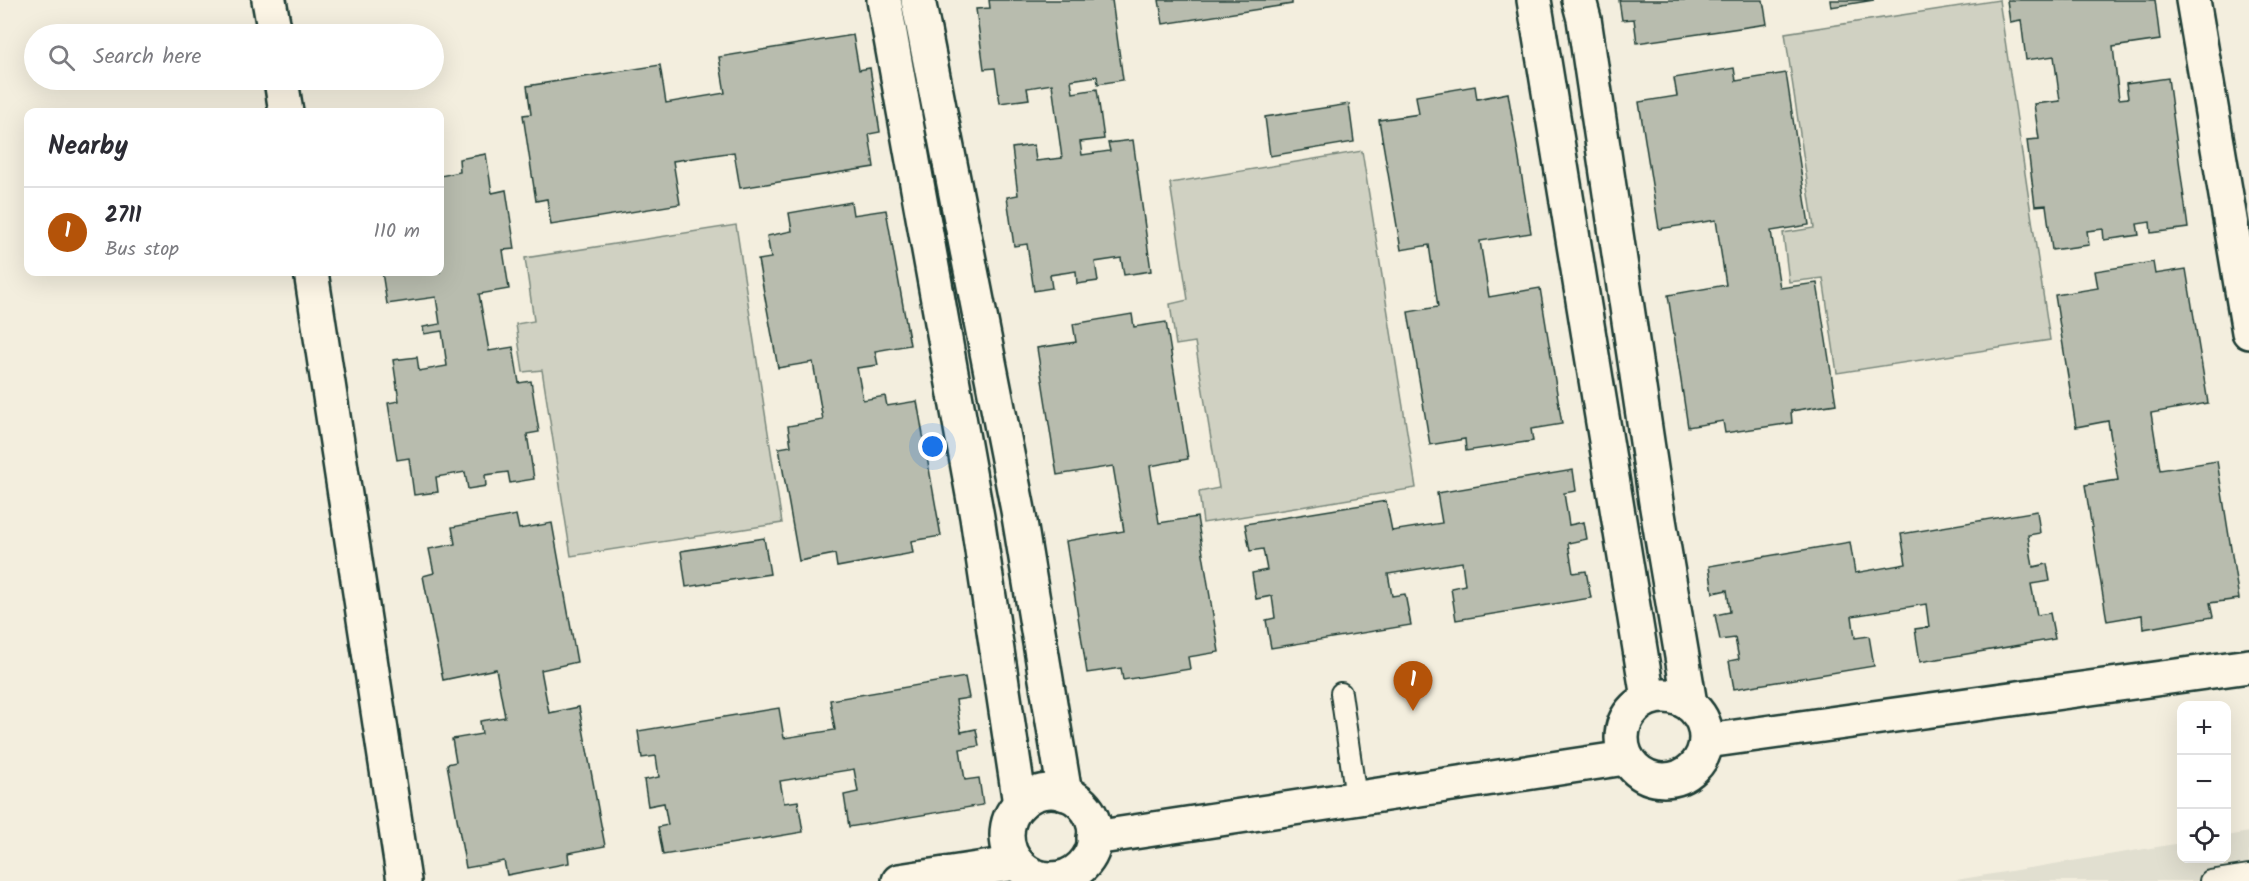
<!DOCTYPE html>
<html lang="en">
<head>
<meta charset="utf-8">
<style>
	body { margin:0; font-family:Kalam,sans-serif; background:#f7f7f7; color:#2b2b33 }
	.controls { position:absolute; right:18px; bottom:18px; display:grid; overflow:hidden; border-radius:12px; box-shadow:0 6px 24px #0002 }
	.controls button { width:54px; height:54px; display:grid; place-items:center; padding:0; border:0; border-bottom:2px solid #e1e1e2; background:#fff; color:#2b2b33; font:30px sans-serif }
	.you { position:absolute; left:933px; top:447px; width:21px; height:21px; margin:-15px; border:4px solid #fff; border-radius:50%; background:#1a73e8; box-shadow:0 0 0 9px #1a73e833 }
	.badge { display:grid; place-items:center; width:39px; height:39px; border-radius:50%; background:#b45309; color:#fff; font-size:20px; font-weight:700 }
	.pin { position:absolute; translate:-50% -50px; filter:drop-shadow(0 2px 3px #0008) }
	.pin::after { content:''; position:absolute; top:32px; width:21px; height:18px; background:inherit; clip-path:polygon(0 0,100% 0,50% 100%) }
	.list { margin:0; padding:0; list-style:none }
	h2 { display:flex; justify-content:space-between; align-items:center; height:78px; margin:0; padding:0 24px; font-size:26px }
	h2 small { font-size:20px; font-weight:400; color:#7c7c81 }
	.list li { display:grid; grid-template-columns:39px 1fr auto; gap:18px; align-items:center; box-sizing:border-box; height:90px; padding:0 24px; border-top:2px solid #e1e1e2 }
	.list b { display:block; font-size:22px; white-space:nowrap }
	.list p { margin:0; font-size:20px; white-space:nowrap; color:#7c7c81 }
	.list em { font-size:20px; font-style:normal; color:#7c7c81 }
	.icon { flex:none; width:33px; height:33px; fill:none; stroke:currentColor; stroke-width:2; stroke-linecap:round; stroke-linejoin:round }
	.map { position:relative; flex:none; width:2249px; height:881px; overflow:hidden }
	.search { position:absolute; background:#fff; box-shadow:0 6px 24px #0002; left:24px; top:24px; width:420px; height:66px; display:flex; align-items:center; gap:15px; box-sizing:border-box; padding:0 21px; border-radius:33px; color:#7c7c81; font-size:22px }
	.panel { position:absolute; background:#fff; box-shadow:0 6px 24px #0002; left:24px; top:108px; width:420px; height:168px; border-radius:12px }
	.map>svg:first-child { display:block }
	.built { fill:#e1dfd0 }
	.green { fill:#d0d1c2; stroke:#78877b; stroke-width:1.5 }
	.building { fill:#b8bcae; stroke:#1f3d34; stroke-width:1.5 }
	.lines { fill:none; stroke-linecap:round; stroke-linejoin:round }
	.service-casing { stroke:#1f3d34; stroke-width:24 }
	.minor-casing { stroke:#1f3d34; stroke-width:38 }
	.service { stroke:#fcf5e5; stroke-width:20 }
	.minor { stroke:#fcf5e5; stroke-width:33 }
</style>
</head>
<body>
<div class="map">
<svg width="2249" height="881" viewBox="0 0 2249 881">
	<rect width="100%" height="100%" fill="#f3eede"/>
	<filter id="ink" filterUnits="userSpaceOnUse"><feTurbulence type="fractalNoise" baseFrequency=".0167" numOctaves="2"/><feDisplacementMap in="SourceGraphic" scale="12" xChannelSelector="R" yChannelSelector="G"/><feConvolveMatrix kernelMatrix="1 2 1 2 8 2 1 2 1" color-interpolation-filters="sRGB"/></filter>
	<g filter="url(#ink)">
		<polygon class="built" points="2249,832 2249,881 1950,881 2181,843 2182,858 2226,858 2227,836"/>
		<g class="green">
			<polygon points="1999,0 2050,340 1837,373 1823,278 1789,282 1783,233 1814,228 1785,33"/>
			<polygon points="1362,151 1416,488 1203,523 1199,492 1219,488 1195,342 1176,345 1170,304 1188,300 1170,183"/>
			<polygon points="736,225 782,523 571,556 542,370 523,372 516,324 534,321 525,258"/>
		</g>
		<g class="building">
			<polygon points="989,0 1112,0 1123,80 1098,84 1097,76 1071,80 1072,87 1073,93 1097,89 1104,139 1080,142 1082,155 1110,151 1108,143 1133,140 1151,271 1124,275 1121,258 1095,262 1098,281 1077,284 1076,271 1050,275 1052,288 1034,291 1027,244 1014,246 1007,197 1018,195 1012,148 1034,145 1036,161 1062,158 1052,84 1027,88 1029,99 1000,103 995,68 984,69 976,9 990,8"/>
			<polygon points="1159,0 1292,0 1292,4 1163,24"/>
			<polygon points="1619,0 1763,0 1767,24 1637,43 1634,19 1622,20"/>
			<polygon points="1830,0 1874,0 1831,7"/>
			<polygon points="2007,0 2155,0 2160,40 2113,47 2119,99 2128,98 2126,84 2168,78 2188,228 2151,233 2150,222 2137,224 2139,235 2104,240 2103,229 2087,231 2089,245 2052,250 2046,205 2035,206 2027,140 2039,139 2034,104 2060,101 2054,56 2026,60 2021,20 2010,22"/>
			<polygon points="853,35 859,70 870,68 880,132 869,134 874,167 740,188 734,152 673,161 680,204 551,225 547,199 536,201 523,115 531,114 527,86 660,65 666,103 725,93 719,57"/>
			<polygon points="1734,68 1736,81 1786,73 1809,225 1771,231 1780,288 1817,283 1836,404 1791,411 1792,423 1725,433 1723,421 1688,427 1668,295 1726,285 1716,220 1659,229 1639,102 1677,96 1674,78"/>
			<polygon points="1475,86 1477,99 1508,93 1531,233 1480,241 1489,297 1540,288 1562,424 1531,429 1533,441 1466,451 1465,439 1430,445 1408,312 1438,307 1429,245 1401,250 1379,120 1419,114 1416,96"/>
			<polygon points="1349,104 1354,142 1270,156 1265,117"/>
			<polygon points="486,154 492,193 506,190 515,249 503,250 509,289 479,294 489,351 513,347 519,383 531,381 539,432 527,434 534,479 510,483 508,472 485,475 486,486 468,489 465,472 436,477 438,492 414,495 409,458 397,460 388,403 399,401 393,360 417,357 419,371 447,366 442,331 424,334 423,327 440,324 436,297 387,304 382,272 440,272 440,176 460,172 459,159"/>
			<polygon points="851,202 853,215 886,210 910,345 875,351 878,365 857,368 863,400 885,396 887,406 917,401 941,536 911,541 913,553 837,567 835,554 799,561 779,448 791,446 788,426 823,420 813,362 778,368 758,260 771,258 767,236 792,231 789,213"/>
			<polygon points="2153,262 2155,274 2186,269 2208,403 2151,413 2160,470 2217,461 2239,599 2210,603 2213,617 2143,629 2142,615 2107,621 2085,485 2118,480 2108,421 2076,427 2055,295 2098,288 2095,271"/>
			<polygon points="1132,314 1134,327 1166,322 1188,459 1150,466 1159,523 1197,517 1219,652 1188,657 1190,669 1123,680 1121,668 1087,673 1066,541 1124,531 1113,466 1057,475 1037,348 1076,342 1073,324"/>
			<polygon points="1573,470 1576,491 1564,493 1569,525 1584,522 1587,539 1568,543 1573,573 1586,571 1591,598 1456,620 1451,588 1465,585 1462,562 1388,574 1392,596 1405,594 1411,625 1271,648 1266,620 1275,618 1272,596 1256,599 1252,573 1267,570 1263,549 1250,551 1245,524 1386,501 1392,531 1442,523 1437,493"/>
			<polygon points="2037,511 2040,533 2028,535 2033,567 2047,564 2050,581 2031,584 2037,615 2050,613 2055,639 1920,662 1915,629 1929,627 1926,604 1852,616 1855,638 1869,636 1874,666 1734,689 1729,661 1739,659 1735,638 1720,640 1715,615 1730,612 1727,590 1713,593 1709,566 1850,542 1855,573 1906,564 1901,534"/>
			<polygon points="516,515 519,529 552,523 577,662 541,670 549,713 579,707 605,846 568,853 569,863 507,875 504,861 466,868 447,764 456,762 452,739 482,734 480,721 505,717 496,669 443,680 423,576 434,573 429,549 455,544 452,527"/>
			<polygon points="764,538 770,574 686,587 681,551"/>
			<polygon points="965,677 969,698 956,700 961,732 976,729 979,746 960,749 965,780 979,778 983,805 849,827 844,795 858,792 854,769 780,781 784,803 798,801 803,832 663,855 658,827 668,825 664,803 648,806 644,780 659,777 656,756 642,758 638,731 779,708 784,738 835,730 830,700"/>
		</g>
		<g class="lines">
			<g class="service-casing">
				<g id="service">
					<polyline points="1341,693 1356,798"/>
					<polyline points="2210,881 2249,875"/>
				</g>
			</g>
			<g class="minor-casing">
				<g id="minor">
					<polyline points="269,0 275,34"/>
					<polyline points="884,0 977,517 1020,804"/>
					<polyline points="918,0 1018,510 1065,794"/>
					<polyline points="1534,0 1648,698"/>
					<polyline points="1579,0 1584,19 1656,502 1690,704"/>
					<polyline points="2193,0 2249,332"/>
					<polyline points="281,80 286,112"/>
					<polyline points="311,272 404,881"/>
					<circle cx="1664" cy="738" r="42"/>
					<polyline points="1707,741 2249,666"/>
					<circle cx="1051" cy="835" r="44"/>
					<polyline points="1094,838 1625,758"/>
					<polyline points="899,881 1017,863"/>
				</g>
			</g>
			<use href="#service" class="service"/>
			<use href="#minor" class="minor"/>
		</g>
	</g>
</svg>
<div class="controls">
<button>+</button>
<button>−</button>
<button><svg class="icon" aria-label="locate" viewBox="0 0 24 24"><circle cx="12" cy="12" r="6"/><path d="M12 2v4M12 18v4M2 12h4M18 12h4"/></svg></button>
</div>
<div class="you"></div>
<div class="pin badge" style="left:1413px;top:711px">1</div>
<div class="search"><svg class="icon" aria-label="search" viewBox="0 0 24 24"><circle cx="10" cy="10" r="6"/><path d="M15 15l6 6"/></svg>Search here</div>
<section class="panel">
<h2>Nearby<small></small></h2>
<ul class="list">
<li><span class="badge">1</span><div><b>2711</b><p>Bus stop</p></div><em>110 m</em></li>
</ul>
</section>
</div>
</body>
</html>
